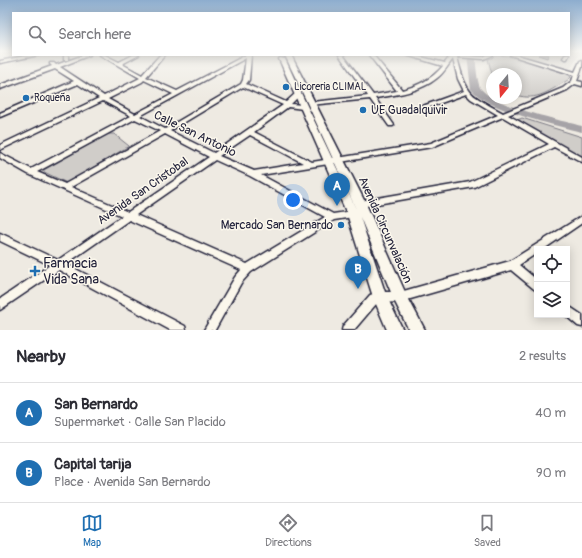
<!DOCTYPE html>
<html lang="en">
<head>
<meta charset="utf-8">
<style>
	body { margin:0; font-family:Pangolin,sans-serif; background:#f7f7f7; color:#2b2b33 }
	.controls { position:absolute; right:12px; bottom:12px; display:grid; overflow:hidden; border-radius:0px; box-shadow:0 2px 10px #0003 }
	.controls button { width:36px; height:36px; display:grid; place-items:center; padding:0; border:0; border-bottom:1px solid #e1e1e2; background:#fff; color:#2b2b33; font:20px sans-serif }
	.compass { position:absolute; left:486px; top:68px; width:36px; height:36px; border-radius:50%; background:#fff; box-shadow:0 2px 10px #0003; rotate:198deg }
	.you { position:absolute; left:293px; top:200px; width:14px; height:14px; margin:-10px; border:3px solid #fff; border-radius:50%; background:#1a73e8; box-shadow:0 0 0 6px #1a73e833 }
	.badge { display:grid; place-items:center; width:26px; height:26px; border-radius:50%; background:#1f6fb2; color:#fff; font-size:13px; font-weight:700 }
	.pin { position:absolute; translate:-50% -33px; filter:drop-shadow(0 1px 2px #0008) }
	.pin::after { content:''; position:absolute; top:21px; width:14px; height:12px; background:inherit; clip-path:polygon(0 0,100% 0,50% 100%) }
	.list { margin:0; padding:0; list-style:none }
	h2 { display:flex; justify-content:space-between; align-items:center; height:52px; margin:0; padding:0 16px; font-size:17px }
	h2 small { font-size:13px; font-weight:400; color:#7c7c81 }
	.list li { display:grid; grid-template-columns:26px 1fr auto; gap:12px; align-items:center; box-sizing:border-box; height:60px; padding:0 16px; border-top:1px solid #e1e1e2 }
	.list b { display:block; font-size:15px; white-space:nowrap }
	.list p { margin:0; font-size:13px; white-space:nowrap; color:#7c7c81 }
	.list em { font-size:13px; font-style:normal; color:#7c7c81 }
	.icon { flex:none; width:22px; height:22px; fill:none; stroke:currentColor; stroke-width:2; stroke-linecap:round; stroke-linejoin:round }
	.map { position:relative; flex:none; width:582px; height:330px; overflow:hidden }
	.search { position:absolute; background:#fff; box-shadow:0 2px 10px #0003; left:12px; right:12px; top:12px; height:44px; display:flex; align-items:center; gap:10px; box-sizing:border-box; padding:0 14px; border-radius:0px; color:#7c7c81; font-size:15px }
	.sheet { height:172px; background:#fff }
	nav { display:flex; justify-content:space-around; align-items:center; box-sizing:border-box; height:56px; border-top:1px solid #e1e1e2; background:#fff; font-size:11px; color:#7c7c81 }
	nav a { display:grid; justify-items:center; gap:2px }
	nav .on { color:#1f6fb2 }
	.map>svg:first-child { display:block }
	.built { fill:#dfdbd5 }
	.green { fill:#d0cdc9; stroke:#797882 }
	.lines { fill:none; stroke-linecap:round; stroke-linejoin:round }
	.river { fill:#a6a3a7; fill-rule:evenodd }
	.minor-casing { stroke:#22223b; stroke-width:3 }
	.highway-casing { stroke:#22223b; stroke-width:3 }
	.minor { fill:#fbf7ec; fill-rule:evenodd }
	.highway { fill:#fbf7ec; fill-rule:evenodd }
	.wall { fill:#a29e9e; stroke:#22223b }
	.poi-dot { fill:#1f6fb2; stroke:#fbf7ec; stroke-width:1.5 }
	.labels { text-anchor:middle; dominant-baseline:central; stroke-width:3; stroke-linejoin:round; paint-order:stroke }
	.far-poi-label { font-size:10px; fill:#22223b; stroke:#fbf7ec; text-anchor:start }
	.poi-label { font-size:12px; fill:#22223b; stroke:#fbf7ec; text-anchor:start }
	.street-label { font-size:12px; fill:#22223b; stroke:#fbf7ec }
	.near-poi-label { font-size:14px; fill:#22223b; stroke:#fbf7ec; text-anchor:start }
</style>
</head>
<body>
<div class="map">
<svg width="582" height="330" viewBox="0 0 582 330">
	<rect width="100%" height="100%" fill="#eeeae2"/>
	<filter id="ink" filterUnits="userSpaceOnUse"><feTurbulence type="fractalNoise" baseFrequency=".025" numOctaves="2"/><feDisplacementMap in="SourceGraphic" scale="8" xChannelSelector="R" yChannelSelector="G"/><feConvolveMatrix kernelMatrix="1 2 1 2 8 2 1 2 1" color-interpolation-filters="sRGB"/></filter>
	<g filter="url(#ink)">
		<polygon class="built" points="569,51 581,51 571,68 565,68 520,55 569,55"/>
		<g class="green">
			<path d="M495,55C512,55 560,66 571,77L568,80C550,90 537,102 516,95V74H492L488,59L492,58Z"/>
			<polygon points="522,118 582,137 582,157 517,120"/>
			<polygon points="108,134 114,134 129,146 67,183 42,171"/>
		</g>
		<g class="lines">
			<path class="river" d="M467,55H475C476,62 477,84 481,89C496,107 557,119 582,126V132C554,125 489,111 471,89Z"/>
			<g class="minor-casing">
				<g id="minor">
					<polygon points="30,55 39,55 0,63 0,61"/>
					<rect x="64" y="55" width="4" height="5"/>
					<path d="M84,55H90L60,67L104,96L140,78L100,55H105L119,62L133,55H139L122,64L142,75L160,55H165L146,77L177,91L246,55H251L249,80L246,84L286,102L296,93H300V95L291,104L303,105L306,107L303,109L288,107L254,132L312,162L431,143L498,115L471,99L466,94L424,109H420V107L464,91L458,79L453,59C448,65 444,73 437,78C420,92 396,95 375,98L394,125L393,126H389L370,99L310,105V103L312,102L368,96L339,55H343L373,95L397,91L369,55H373L402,90C418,86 432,79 443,66L406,55H413L445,63L450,56L454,55L483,57L487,55H493L484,59L457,57C461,71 464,89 476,97C484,103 494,108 503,113L563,88L572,81L574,75L510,55H517L575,72L580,61L582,60V67L577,81L582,82V86L575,84L567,90L508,115L582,157V162L554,147L474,187L360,207L357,206L356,204L357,202L360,201L470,182L549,144L503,117L432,147L261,175L333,214L353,211L356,212L357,214L356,216L353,217L334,220L251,272L241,283L215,330H204L235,277L241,270L129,220L66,264L185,326L186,330H170L59,270L0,310V299L50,265L0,241V233L58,260L122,216L28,174L0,158V153L31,169L131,116L103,101L0,150V145L99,98L78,84L0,117V113L74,81L55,69L0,89V85L52,66L50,64V63H54L56,65ZM246,58L243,80L241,84L165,129L140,116ZM144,80L173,94L135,114L108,99L142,82ZM243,87L283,105L214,153L170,131ZM135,119L160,131L65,184L37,172ZM165,134L209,157L128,212L71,187ZM250,135L303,163L254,171L219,156ZM215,160L250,176L325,217L247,264L136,215Z"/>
					<polygon points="565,55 569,55 567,59 565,59 563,58"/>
					<polygon points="582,216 582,223 544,249 537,249 537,253 519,265 537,280 537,291 534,289 511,270 400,302 377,303 354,330 342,330 343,326 370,295 380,292 400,292 510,261"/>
					<polygon points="567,305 582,315 582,327 578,326 565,315 567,315"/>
				</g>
			</g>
			<g class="highway-casing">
				<polygon id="highway" points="285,55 291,55 366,204 405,292 425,330 409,330 395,302 360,217 386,295 403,330 387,330 373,297 347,214 279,59 280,58 285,59 357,211"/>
			</g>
			<use href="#minor" class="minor"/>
			<use href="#highway" class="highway"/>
		</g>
		<polygon class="wall" points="538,55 549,55 547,58"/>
	</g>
	<linearGradient id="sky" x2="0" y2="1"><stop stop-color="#8dadce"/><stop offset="0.52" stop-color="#f7f6f2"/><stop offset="1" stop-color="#f7f6f2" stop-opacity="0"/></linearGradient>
	<rect width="582" height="98" fill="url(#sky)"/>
	<g class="poi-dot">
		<circle cx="286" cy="87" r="4"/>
		<circle cx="26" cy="98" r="4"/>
		<circle cx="363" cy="110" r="4"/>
		<circle cx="341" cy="225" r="4"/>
		<path d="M33 265h4v4h4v4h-4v4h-4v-4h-4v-4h4z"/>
	</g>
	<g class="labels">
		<g class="far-poi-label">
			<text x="294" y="87">Licoreria CLIMAL</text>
			<text x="34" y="98">Roqueña</text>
		</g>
		<g class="poi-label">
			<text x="371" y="110">UE Guadalquivir</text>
			<text x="333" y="225" text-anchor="end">Mercado San Bernardo</text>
		</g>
		<g class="street-label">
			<text transform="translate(195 134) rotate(26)">Calle San Antonio</text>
			<text transform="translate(143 191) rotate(-35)">Avenida San Cristobal</text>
			<text transform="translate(385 230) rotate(66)">Avenida Circunvalación</text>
		</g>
		<g class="near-poi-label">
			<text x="43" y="263">Farmacia<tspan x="43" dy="16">Vida Sana</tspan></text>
		</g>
	</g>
</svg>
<div class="controls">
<button><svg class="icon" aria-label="locate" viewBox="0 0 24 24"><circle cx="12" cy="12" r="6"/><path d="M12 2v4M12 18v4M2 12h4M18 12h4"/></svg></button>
<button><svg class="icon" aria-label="layers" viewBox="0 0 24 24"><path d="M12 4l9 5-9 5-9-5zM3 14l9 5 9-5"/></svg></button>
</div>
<svg class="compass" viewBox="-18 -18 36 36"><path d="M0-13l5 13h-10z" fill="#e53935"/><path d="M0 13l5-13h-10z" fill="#7c7c81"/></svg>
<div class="you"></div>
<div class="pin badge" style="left:337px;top:206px">A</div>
<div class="pin badge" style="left:358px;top:289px">B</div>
<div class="search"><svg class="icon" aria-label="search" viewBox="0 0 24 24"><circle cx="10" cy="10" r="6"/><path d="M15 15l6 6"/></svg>Search here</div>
</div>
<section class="sheet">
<h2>Nearby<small>2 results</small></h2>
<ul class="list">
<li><span class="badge">A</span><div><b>San Bernardo</b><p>Supermarket · Calle San Placido</p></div><em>40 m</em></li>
<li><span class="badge">B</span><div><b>Capital tarija</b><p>Place · Avenida San Bernardo</p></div><em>90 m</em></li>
</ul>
</section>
<nav>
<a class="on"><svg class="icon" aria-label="map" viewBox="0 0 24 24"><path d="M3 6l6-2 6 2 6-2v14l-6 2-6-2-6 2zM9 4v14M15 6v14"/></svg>Map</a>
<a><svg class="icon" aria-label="directions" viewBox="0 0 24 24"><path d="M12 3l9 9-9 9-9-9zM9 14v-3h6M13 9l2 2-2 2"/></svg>Directions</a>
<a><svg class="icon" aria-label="saved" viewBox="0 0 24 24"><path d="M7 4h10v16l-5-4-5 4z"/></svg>Saved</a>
</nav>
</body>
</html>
